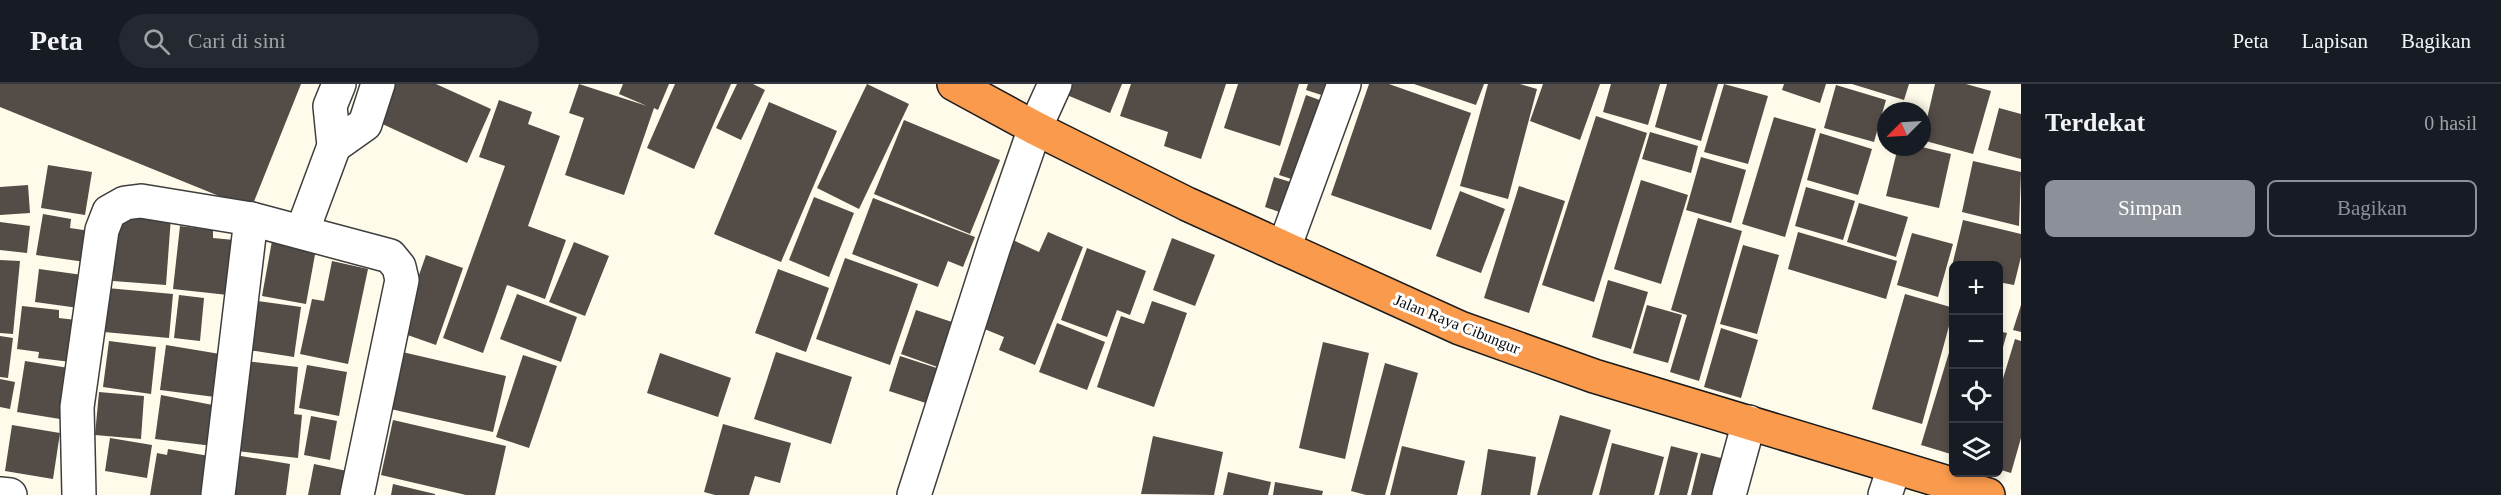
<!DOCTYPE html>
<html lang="id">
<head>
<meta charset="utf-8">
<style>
	body { margin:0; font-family:Georgia,serif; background:#242831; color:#f1f3f6 }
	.controls { position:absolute; right:18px; bottom:18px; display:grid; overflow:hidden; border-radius:9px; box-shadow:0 3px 9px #0003 }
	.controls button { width:54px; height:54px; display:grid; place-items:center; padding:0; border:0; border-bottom:2px solid #363941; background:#171b24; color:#f1f3f6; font:30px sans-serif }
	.compass { position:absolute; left:1877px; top:18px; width:54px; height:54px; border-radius:50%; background:#171b24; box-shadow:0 3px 9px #0003; rotate:246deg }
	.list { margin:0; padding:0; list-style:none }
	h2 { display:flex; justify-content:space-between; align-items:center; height:78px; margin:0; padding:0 24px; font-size:26px }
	h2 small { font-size:20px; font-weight:400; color:#9ea1a6 }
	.actions { display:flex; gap:12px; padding:18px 24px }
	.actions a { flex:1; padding:14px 0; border:2px solid #8c9099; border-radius:9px; text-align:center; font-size:21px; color:#8c9099 }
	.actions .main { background:#8c9099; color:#fff }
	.icon { flex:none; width:33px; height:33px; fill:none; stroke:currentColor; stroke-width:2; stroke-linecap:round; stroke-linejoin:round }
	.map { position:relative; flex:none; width:2021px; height:411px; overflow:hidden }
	header { display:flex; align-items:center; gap:36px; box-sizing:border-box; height:84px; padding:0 30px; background:#171b24; border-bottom:2px solid #363941 }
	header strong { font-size:28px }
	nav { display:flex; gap:33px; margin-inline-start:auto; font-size:21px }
	.search { width:420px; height:54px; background:#242831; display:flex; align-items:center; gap:15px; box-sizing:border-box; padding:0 21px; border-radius:33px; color:#9ea1a6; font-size:22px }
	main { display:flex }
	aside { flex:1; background:#171b24 }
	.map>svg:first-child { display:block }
	.building { fill:#544c47 }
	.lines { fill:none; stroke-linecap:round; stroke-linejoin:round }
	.minor-casing { stroke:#3e3e3e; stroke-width:36 }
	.highway-casing { stroke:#1c1c1c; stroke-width:36 }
	.minor { stroke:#fff; stroke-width:33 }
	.highway { stroke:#fa9a4d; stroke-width:33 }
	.labels { text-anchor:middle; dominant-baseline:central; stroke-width:6; stroke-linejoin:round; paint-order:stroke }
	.street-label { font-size:16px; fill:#0b0b0b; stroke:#fff }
</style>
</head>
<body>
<header>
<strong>Peta</strong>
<div class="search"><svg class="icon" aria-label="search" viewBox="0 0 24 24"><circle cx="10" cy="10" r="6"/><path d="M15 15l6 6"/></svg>Cari di sini</div>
<nav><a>Peta</a><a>Lapisan</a><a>Bagikan</a></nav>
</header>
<main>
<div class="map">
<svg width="2021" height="411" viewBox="0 0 2021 411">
	<rect width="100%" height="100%" fill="#fffbea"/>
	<g class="building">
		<polygon points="0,0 301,0 251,125 0,23"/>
		<polygon points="395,0 436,0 491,25 467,79 378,38"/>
		<polygon points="579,0 647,22 619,10 623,0 669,0 658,26 654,24 624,111 565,91 584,34 569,29"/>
		<polygon points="675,0 731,0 694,85 647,64"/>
		<polygon points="737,0 753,0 765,6 741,56 716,44"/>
		<polygon points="867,0 909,20 859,125 817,104"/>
		<polygon points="1066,0 1122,0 1110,29 1062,9"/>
		<polygon points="1131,0 1226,0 1201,75 1164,62 1168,48 1120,32"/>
		<polygon points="1238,0 1299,0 1280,62 1224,44"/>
		<polygon points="1308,0 1342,0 1337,16 1306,6"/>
		<polygon points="1369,0 1389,0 1471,29 1431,146 1331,111"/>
		<polygon points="1414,0 1484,0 1476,21"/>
		<polygon points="1488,0 1520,0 1537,5 1508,115 1460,102"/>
		<polygon points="1543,0 1600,0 1580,56 1530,37"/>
		<polygon points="1611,0 1660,0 1648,41 1603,28"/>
		<polygon points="1667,0 1718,0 1701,57 1655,43"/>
		<polygon points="1724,0 1768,12 1748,80 1704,68"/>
		<polygon points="1784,0 1826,0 1820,19 1782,6"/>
		<polygon points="1852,0 1909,0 1904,16"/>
		<polygon points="1935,0 1966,0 1991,7 1973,70 1922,56"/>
		<polygon points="1836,1 1886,16 1874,58 1824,44"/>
		<polygon points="1306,11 1333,21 1307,100 1279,91"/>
		<polygon points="499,16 532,28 528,40 560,52 528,142 566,156 545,215 507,201 483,269 443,254 505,82 479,73"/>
		<polygon points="769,18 837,47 781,178 714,150"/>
		<polygon points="1999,24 2021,30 2021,75 1988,66"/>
		<polygon points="1596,32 1647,49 1594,218 1542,201"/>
		<polygon points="1774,33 1816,45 1785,153 1742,140"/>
		<polygon points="904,36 1000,76 970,150 874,110"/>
		<polygon points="1650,48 1698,62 1691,89 1642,75"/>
		<polygon points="1820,49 1872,65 1858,111 1807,96"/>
		<polygon points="1898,63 1922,63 1951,70 1939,124 1886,112"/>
		<polygon points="1701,73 1746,86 1731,139 1686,126"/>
		<polygon points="1973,77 2021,88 2019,142 1962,128"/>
		<polygon points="48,81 92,88 85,131 41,124"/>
		<polygon points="1274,93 1304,102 1294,133 1265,123"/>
		<polygon points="1641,96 1688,111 1661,200 1614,185"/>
		<polygon points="28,101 30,129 0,131 0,103"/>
		<polygon points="1519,102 1565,117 1529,229 1484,214"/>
		<polygon points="1806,103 1855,117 1843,156 1795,142"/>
		<polygon points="1460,107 1505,125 1481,189 1436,172"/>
		<polygon points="814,113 854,129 829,193 789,176"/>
		<polygon points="873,114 975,153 963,183 948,177 938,203 852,170"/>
		<polygon points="1859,119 1908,133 1896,173 1847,158"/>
		<polygon points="118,128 171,133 166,201 113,197"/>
		<polygon points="43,130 71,135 70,144 90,147 85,178 36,171"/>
		<polygon points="1698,134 1742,147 1699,297 1670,288 1687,231 1671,226"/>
		<polygon points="1963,136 2021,150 2021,173 2014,201 1998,198 1998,182 1952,182"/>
		<polygon points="0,138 30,142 27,169 0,166"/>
		<polygon points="180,142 213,146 213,154 234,156 228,211 173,205"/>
		<polygon points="1048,148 1083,163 1035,281 999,266 1004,253 977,242 1013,156 1039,168"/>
		<polygon points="1798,148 1897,177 1886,215 1788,185"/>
		<polygon points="1912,149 1953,160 1938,213 1897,201"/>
		<polygon points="1172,154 1215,171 1195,222 1153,206"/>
		<polygon points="272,157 316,165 306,220 262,212"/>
		<polygon points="574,158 609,172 585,232 549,218"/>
		<polygon points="1743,161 1779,171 1757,250 1720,240"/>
		<polygon points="1087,164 1146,187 1130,231 1117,226 1107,253 1061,236"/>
		<polygon points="426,171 463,184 436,261 399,248"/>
		<polygon points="845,174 918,200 890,281 816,255"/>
		<polygon points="0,176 20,177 13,250 0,249"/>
		<polygon points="332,177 368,185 348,280 300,270 312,215 324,217"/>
		<polygon points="39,185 90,192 86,225 35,218"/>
		<polygon points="778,185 829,204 806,268 755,249"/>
		<polygon points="1608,196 1648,208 1631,265 1592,253"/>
		<polygon points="107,204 173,210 169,254 104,248"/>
		<polygon points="517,210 577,233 561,278 500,255"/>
		<polygon points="1905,210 1954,224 1922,340 1872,325"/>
		<polygon points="179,211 204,214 200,257 174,254"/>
		<polygon points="250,216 301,223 294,273 242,265"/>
		<polygon points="1152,217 1187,229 1154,323 1097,303 1121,232 1144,240"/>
		<polygon points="1647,221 1682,231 1668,279 1633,269"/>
		<polygon points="2021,221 2021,248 2013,246"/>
		<polygon points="22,222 59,226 59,234 76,236 71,278 38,274 39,268 17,265"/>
		<polygon points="916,226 958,240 943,285 901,270"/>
		<polygon points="1057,239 1105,258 1087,306 1039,288"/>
		<polygon points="1721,244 1758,256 1741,314 1704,303"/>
		<polygon points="1998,247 2007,249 1999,277 1998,277"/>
		<polygon points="0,252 13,254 8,294 0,293"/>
		<polygon points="1954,252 1954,371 1921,361"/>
		<polygon points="2015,255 2021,257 2021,354 2011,389 1998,385 1998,311"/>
		<polygon points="109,257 156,263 151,310 103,303"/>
		<polygon points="1323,258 1369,269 1345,375 1299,364"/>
		<polygon points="166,261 220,270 215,313 160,306"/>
		<polygon points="398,267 506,292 493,348 386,324"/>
		<polygon points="776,268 852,293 831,360 754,335"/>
		<polygon points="660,269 731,294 718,333 647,309"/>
		<polygon points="523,271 557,282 529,364 496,353"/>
		<polygon points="900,272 946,287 935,322 889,307"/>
		<polygon points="25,277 75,285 66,336 17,328"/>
		<polygon points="246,277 298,283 294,330 302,331 298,374 237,367"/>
		<polygon points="1385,279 1418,289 1385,411 1366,411 1351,407"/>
		<polygon points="307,281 347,288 339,332 299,324"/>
		<polygon points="0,295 15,298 10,325 0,323"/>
		<polygon points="99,308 144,312 141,355 95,351"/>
		<polygon points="161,311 218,322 213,362 155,355"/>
		<polygon points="1560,331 1611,346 1592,411 1537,411"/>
		<polygon points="311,332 337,337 330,376 304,371"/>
		<polygon points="393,336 506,362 495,411 466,411 381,391"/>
		<polygon points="723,340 791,359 780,399 755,392 749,411 715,411 704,408"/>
		<polygon points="12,341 60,349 53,395 5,387"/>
		<polygon points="1153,352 1223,368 1214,411 1141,410"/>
		<polygon points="110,354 152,361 147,394 105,387"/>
		<polygon points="1612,359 1664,373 1654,411 1599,411"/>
		<polygon points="1402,362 1465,377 1457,411 1390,411"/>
		<polygon points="1671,362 1698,369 1687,411 1659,411"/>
		<polygon points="168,365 209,372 203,411 150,411 157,369 167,371"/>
		<polygon points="1488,365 1536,373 1530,411 1481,411"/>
		<polygon points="1701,369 1733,377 1724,411 1691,411"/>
		<polygon points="235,371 290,380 286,411 229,411"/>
		<polygon points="314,380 347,387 343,411 308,411"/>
		<polygon points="1228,388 1271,398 1268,411 1223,411"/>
		<polygon points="1275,398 1323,407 1322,411 1273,411"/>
		<polygon points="393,400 435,410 435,411 391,411"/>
	</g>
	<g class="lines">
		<g class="minor-casing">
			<g id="minor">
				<polyline points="334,62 365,40 378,0"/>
				<polyline points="302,148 334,62 330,22 339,0"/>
				<polyline points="1284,164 1344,0"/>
				<polyline points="0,410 10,411"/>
				<polyline points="79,411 77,323 102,146 109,128 125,119 141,117 251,135 390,172 399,183 402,196 357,411"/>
				<polyline points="218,411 251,135"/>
				<polyline points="914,411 994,162 1035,44 1055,0"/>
				<polyline points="1729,411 1749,338"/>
				<polyline points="1885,411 1894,384"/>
			</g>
		</g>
		<g class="highway-casing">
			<polyline id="highway" points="954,0 1035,44 1187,120 1460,244 1594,292 1988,411"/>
		</g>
		<use href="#minor" class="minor"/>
		<use href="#highway" class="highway"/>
	</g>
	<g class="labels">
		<g class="street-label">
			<text transform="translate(1457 240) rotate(22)">Jalan Raya Cibungur</text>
		</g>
	</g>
</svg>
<div class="controls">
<button>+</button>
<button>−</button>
<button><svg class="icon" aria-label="locate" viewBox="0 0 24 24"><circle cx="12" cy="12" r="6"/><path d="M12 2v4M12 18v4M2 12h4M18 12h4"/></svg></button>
<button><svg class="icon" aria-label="layers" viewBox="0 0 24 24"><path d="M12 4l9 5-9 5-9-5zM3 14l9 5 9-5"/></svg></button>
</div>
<svg class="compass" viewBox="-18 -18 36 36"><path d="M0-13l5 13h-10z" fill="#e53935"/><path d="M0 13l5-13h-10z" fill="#9ea1a6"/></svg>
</div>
<aside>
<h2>Terdekat<small>0 hasil</small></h2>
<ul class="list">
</ul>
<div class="actions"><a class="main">Simpan</a><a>Bagikan</a></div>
</aside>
</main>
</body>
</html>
